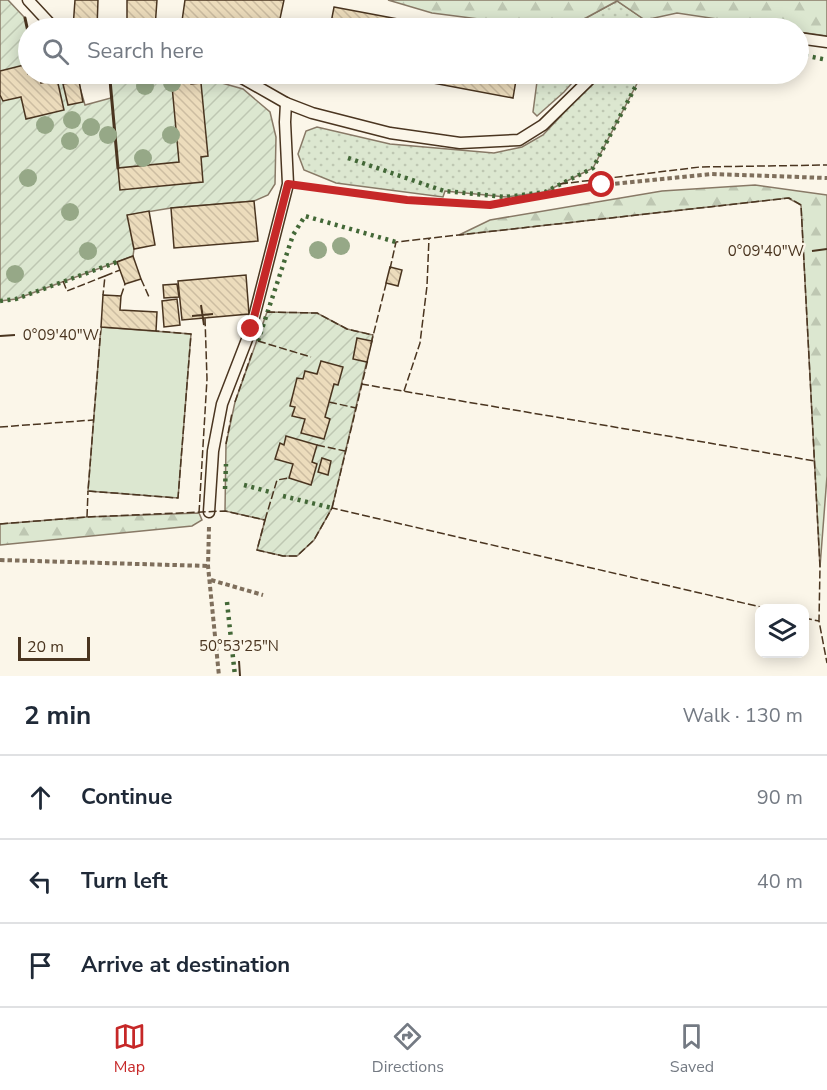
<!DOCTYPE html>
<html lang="en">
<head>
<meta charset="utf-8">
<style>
	body { margin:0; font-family:"Nunito Sans",sans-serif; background:#f6f6f7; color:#1f2937 }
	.controls { position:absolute; right:18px; bottom:18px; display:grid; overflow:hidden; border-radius:12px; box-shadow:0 3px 15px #0003 }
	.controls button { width:54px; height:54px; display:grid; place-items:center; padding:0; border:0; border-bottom:2px solid #e0e1e3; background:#fff; color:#1f2937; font:30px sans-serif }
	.scale { position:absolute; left:18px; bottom:15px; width:72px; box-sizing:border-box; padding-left:6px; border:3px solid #4a3520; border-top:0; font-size:16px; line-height:21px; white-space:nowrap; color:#4a3520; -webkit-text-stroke:4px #fbf6e9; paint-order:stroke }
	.stop { position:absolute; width:18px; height:18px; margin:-14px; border:4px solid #c62828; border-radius:50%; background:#fff }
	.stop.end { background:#c62828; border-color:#fff; box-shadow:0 2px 6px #0008 }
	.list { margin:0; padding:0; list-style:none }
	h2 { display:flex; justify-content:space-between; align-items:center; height:78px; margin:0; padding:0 24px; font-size:26px }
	h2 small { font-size:20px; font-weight:400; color:#747a83 }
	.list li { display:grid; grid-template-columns:39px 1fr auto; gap:18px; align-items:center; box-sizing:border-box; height:84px; padding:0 24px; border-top:2px solid #e0e1e3 }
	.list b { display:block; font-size:22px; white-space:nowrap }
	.list em { font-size:20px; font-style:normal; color:#747a83 }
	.icon { flex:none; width:33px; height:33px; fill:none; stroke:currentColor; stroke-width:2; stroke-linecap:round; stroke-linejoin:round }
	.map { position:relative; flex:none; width:827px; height:676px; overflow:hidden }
	.search { position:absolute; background:#fff; box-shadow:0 3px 15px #0003; left:18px; right:18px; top:18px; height:66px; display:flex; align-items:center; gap:15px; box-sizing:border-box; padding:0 21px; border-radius:33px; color:#747a83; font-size:22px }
	.sheet { height:330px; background:#fff }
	nav { display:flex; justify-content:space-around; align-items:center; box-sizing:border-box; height:84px; border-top:2px solid #e0e1e3; background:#fff; font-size:16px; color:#747a83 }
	nav a { display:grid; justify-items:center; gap:3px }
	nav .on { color:#c62828 }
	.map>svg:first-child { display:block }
	.grass { fill:url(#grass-dots); stroke:#887966; stroke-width:1.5 }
	.forest { fill:url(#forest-firs); stroke:#887966; stroke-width:1.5 }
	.garden { fill:url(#garden-furrows); stroke:#887966; stroke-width:1.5 }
	.pitch { fill:#dce7d0; stroke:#887966; stroke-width:1.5 }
	.building { fill:url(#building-back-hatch); stroke:#4a3520; stroke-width:1.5 }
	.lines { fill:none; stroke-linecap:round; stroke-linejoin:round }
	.service-casing { stroke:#4a3520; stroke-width:13 }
	.path { stroke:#7f6f5c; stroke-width:4; stroke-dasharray:4.5 3; stroke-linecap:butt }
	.service { stroke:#fbf6e9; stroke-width:10 }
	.hedge { stroke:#436837; stroke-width:4.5; stroke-dasharray:3 4.5; stroke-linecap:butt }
	.fence { stroke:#4a3520; stroke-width:1.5; stroke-dasharray:8 3; stroke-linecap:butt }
	.wall { stroke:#4a3520; stroke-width:3 }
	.tree { fill:#96a887 }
	.route { stroke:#c62828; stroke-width:8 }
	.ticks { fill:none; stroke:#4a3520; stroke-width:2 }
	.ticks-label { font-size:15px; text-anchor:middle; fill:#4a3520; stroke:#fbf6e9; stroke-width:4.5; stroke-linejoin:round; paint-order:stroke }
</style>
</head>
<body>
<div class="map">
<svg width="827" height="676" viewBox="0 0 827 676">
	<defs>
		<pattern id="grass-dots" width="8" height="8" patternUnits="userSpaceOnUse" patternTransform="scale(1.5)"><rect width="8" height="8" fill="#dce7d0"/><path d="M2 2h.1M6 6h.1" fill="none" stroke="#bec7b2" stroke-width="1.8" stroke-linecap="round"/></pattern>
		<pattern id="forest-firs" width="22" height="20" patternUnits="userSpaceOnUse" patternTransform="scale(1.5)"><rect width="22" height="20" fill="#dce7d0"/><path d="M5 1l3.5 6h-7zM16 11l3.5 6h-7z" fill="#bec7b2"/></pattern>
		<pattern id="garden-furrows" width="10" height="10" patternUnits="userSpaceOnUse" patternTransform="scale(1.5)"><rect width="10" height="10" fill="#dce7d0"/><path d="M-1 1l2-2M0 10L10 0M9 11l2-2" fill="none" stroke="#bec7b2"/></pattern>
		<pattern id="building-back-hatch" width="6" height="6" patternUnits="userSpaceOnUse" patternTransform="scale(1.5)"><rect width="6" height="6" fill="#ecdcbc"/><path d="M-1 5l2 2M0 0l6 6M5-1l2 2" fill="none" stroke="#ccbda1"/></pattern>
	</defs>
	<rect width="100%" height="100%" fill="#fbf6e9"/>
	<g class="grass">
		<polygon points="617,1 645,20 619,28 528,28 527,25 573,25"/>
		<polygon points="538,74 580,74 564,92 537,116 533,112"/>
		<polygon points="606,74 642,74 593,168 545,192 506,197 445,191 443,197 336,183 304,170 298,154 306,131 317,127 390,144 494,153 522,147 543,135 591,84"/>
	</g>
	<g class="forest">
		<polygon points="388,0 827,0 827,36 799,32 798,28 777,28 677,13 645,20 617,1 573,25 541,27 432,13"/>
		<polygon points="755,185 827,195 827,476 820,567 801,205 788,198 459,235 490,220 662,191"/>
		<polygon points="199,513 202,520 192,526 0,545 0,524 87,517"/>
	</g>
	<g class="garden">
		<polygon points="0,0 8,0 25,18 28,32 28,74 76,74 85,105 111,98 110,80 190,74 243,89 270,112 276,137 275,184 268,195 254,201 171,208 128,215 134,249 133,256 16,299 0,301"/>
		<polygon points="267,312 317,313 347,329 373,335 332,508 314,540 297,556 283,556 257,550 265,520 225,511 226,444 235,402"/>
	</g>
	<polygon class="pitch" points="101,327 191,334 178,498 88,491"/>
	<g class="building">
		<polygon points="75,0 98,0 97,28 73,28"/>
		<polygon points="127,0 157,0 155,28 127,28"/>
		<polygon points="185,0 284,0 278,28 181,28"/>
		<polygon points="334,7 446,28 330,28"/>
		<polygon points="28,64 28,74 39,74 41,83 57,79 64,110 26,119 21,97 3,101 0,95 0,71"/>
		<polygon points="189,74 191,84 201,83 208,156 201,157 203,182 120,190 118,168 179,162 171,75"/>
		<polygon points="385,74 517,74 513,98"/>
		<polygon points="79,81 83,102 68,105 63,84"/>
		<polygon points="254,201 258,241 174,248 171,208"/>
		<polygon points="149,211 155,245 134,249 127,215"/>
		<polygon points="133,256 141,279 125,284 117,262"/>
		<polygon points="390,267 402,270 398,286 386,283"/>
		<polygon points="246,275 249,314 182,320 178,281"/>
		<polygon points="177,284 179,297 164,298 163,285"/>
		<polygon points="103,295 121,296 120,310 157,312 156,331 101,327"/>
		<polygon points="177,299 180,325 164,327 162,301"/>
		<polygon points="357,338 372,341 367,362 353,359"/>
		<polygon points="321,361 343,367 338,385 334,384 325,417 330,419 324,439 301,433 305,419 292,416 295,407 290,406 297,378 303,379 305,371 317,374"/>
		<polygon points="286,436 317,445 312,462 317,464 311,485 289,478 293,464 275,459 280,443 284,445"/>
		<polygon points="322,458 331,461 328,475 318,472"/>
	</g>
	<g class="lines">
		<g class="service-casing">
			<g id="service">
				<polyline points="28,0 54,28"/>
				<polyline points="666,28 689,28"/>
				<polyline points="798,38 827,42"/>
				<polyline points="235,74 286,103 312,113 390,133 460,143 519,140 543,125 595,74"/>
				<polyline points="209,512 213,451 222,404 251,329 288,184 285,122 286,103"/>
			</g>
		</g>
		<g class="path">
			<polyline points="303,186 407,199 490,205 602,185 712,174 827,178"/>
			<polyline points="209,527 208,566 219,676"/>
			<polyline points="0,560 208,566"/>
			<polyline points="211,580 263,595"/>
		</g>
		<use href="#service" class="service"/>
		<g class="hedge">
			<polyline points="798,54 827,60"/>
			<polyline points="348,158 444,191 506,197 545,192 593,168 642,74"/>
			<polyline points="0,301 16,299 117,262"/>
			<polyline points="258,341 293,235 305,216 396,242"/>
			<polyline points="244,485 270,492"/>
			<polyline points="225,489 226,464"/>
			<polyline points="283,496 332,508"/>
			<polyline points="227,602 235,676"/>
		</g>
		<g class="fence">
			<polyline points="560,184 700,167 827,165"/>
			<polyline points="390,269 396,242 789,198 801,205 820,567 819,621 827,663"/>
			<polyline points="105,276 120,270"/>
			<polyline points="141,279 149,297"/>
			<polyline points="63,281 67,291 105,276 103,295"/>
			<polyline points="121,296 125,284"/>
			<polyline points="267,312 317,313 347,329 373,335"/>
			<polyline points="101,327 88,491 178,498 191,334 156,331"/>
			<polyline points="258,341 311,357"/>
			<polyline points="371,344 387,280"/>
			<polyline points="361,384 815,461"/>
			<polyline points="404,391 420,343 427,286 429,238"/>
			<polyline points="235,402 252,353"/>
			<polyline points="329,402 356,408"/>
			<polyline points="0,427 93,420"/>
			<polyline points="226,444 232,413"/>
			<polyline points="317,445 345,451"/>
			<polyline points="332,508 368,359"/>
			<polyline points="199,513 207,379 205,318"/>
			<polyline points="87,517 88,491"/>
			<polyline points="265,520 277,480 289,478"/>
			<polyline points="0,524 87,517 225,511 265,520 257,550 283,556 297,556 314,540 332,508 765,608"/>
			<polyline points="804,618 819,621"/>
		</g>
		<g class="wall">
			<polyline points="25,18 28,32"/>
			<polyline points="118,168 110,80 152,76"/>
		</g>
	</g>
	<g class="tree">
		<circle cx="172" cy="83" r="9"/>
		<circle cx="145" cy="86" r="9"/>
		<circle cx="72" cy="120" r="9"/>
		<circle cx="45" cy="125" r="9"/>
		<circle cx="91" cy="127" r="9"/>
		<circle cx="108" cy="135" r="9"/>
		<circle cx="171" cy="135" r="9"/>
		<circle cx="70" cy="141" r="9"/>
		<circle cx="143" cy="158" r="9"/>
		<circle cx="28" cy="178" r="9"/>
		<circle cx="70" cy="212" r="9"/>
		<circle cx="341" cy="246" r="9"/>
		<circle cx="318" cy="250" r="9"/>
		<circle cx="88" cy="251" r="9"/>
		<circle cx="15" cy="274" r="9"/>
	</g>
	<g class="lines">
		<polyline class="route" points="251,329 288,184 407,200 490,205 602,185"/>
	</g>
	<path class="ticks" d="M812,251L827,249M201,305L204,325M192,316L213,314M0,336L15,335M239,661L240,676"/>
	<g class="ticks-label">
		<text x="766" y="256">0°09'40"W</text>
		<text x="61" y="340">0°09'40"W</text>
		<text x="239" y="651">50°53'25"N</text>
	</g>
</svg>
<div class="controls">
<button><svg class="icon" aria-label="layers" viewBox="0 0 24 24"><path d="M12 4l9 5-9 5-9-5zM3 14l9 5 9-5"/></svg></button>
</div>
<div class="scale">20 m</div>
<div class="stop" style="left:602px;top:185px"></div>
<div class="stop end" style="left:251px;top:329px"></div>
<div class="search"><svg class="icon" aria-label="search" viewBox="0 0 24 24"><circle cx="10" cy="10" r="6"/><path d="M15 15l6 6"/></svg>Search here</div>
</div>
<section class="sheet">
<h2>2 min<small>Walk · 130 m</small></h2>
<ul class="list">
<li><svg class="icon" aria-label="ahead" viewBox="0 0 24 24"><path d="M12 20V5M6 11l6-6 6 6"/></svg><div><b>Continue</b></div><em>90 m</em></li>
<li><svg class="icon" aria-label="left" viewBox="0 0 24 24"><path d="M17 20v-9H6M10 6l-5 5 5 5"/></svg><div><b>Turn left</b></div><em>40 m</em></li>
<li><svg class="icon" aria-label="arrive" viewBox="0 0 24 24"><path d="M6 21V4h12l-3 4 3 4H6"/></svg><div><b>Arrive at destination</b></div></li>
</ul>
</section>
<nav>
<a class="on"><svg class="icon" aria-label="map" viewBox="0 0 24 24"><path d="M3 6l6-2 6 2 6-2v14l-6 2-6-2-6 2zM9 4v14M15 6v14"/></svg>Map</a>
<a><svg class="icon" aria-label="directions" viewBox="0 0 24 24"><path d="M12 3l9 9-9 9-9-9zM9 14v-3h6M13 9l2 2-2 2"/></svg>Directions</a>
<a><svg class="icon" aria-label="saved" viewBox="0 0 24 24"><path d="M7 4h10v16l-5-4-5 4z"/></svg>Saved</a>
</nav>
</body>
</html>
